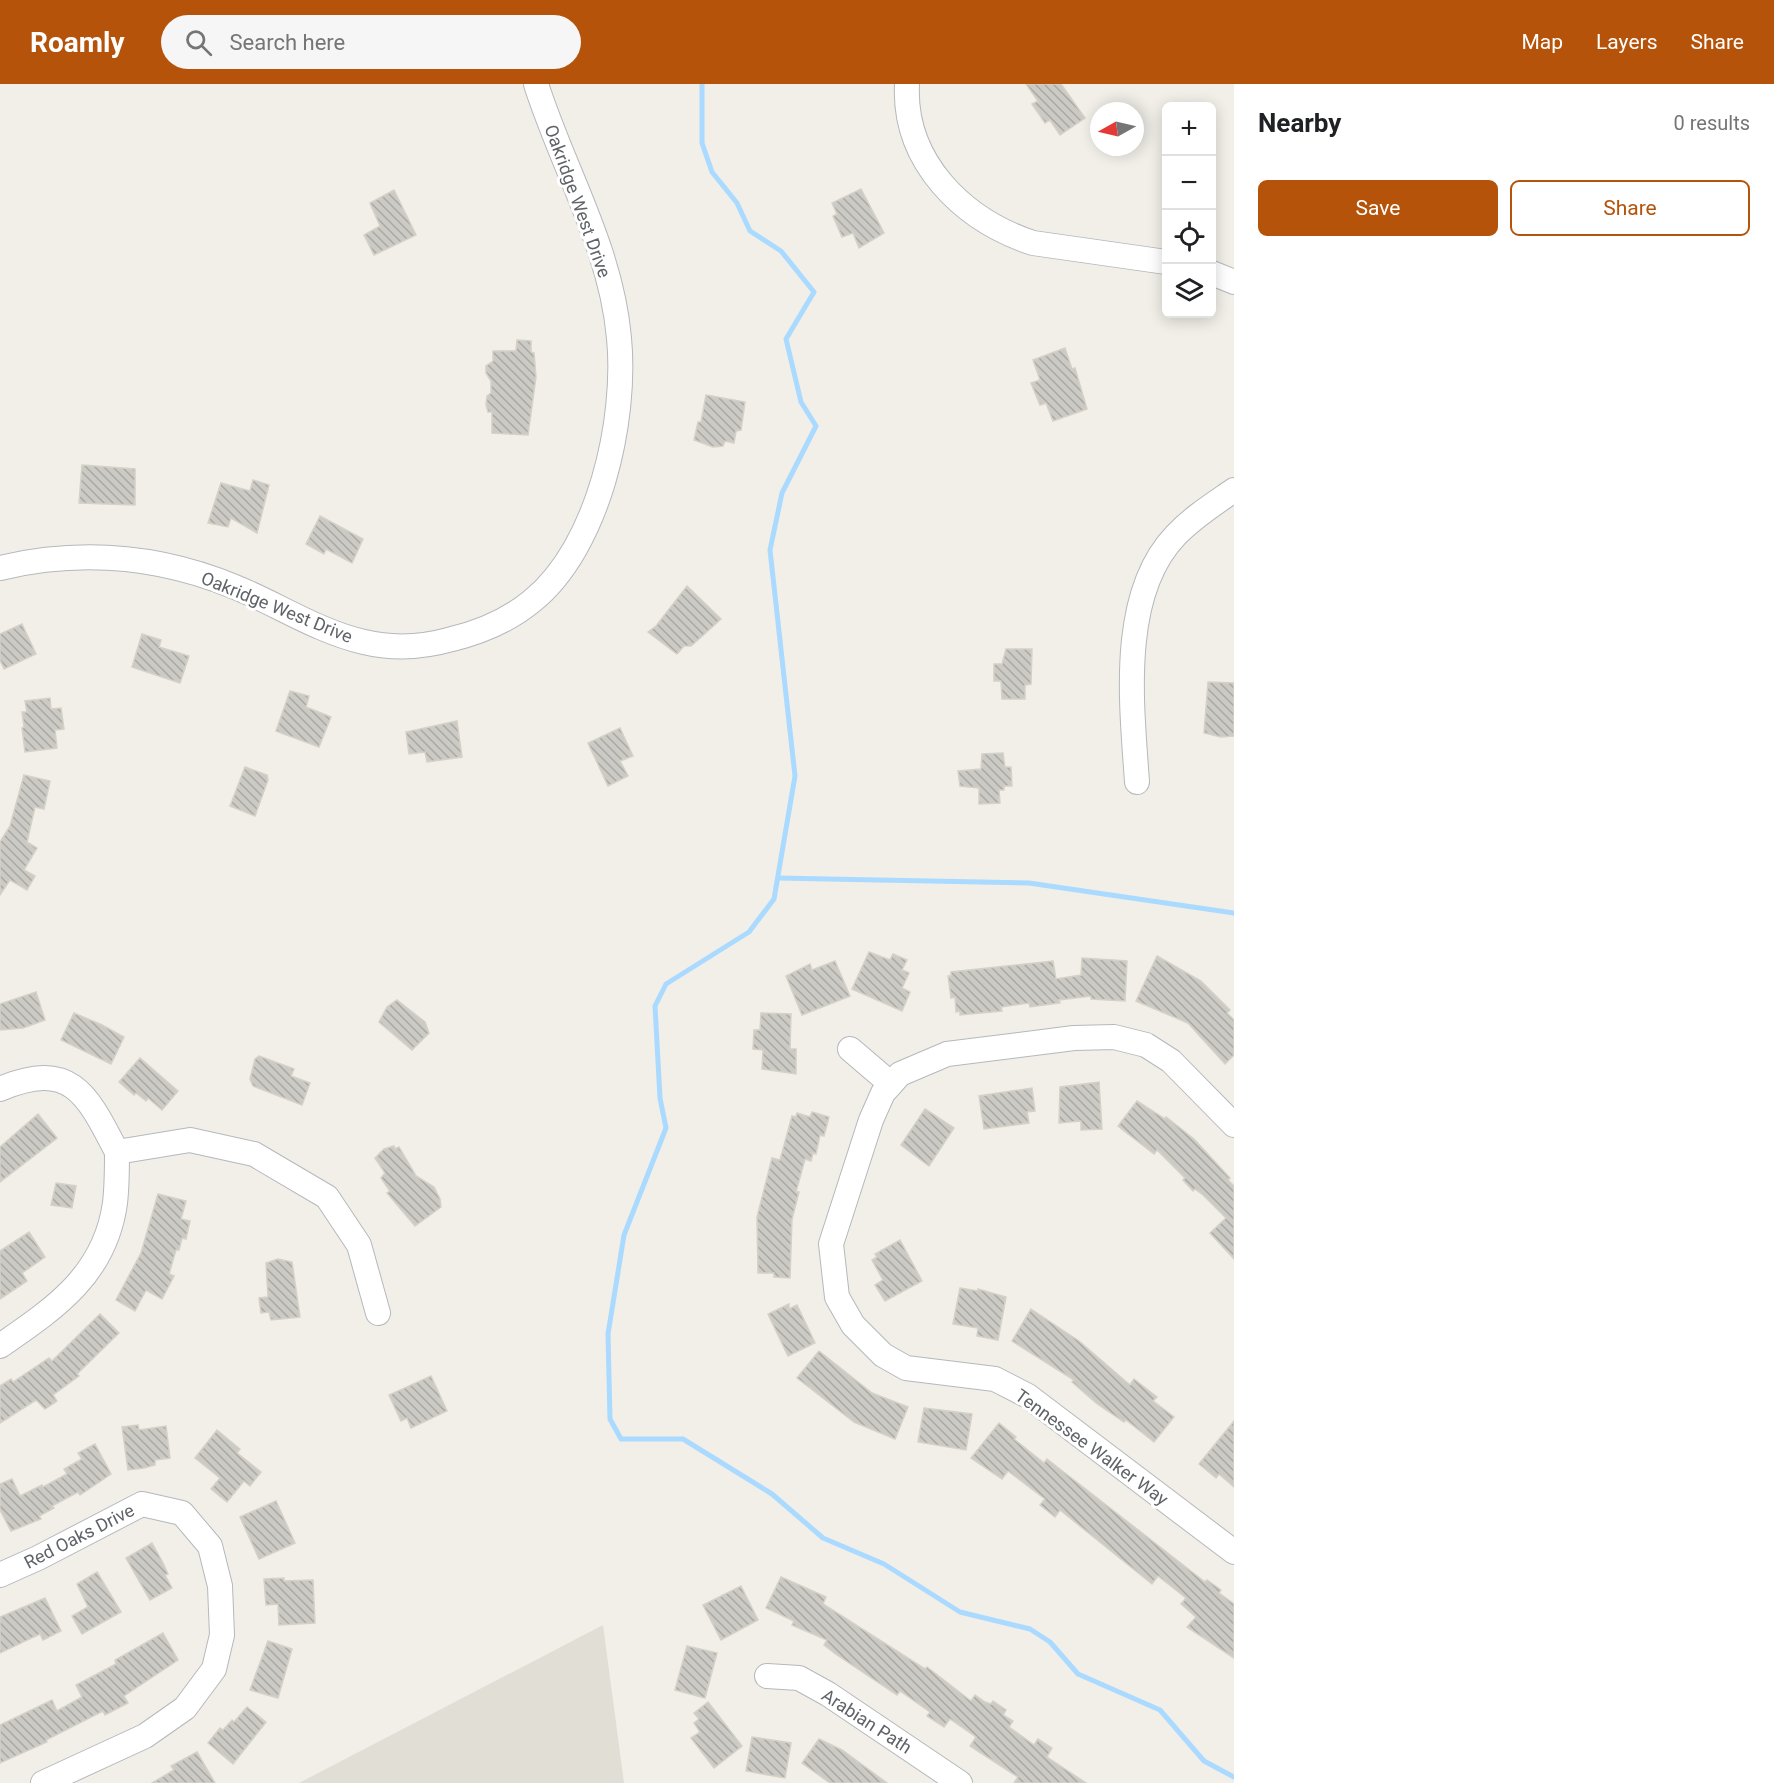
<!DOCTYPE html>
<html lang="en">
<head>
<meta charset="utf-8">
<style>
	body { margin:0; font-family:Roboto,sans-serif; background:#f6f6f6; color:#202124 }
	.controls { position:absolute; right:18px; top:18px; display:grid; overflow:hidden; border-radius:9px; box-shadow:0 3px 15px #0003 }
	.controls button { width:54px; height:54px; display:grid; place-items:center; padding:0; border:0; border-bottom:2px solid #e0e0e0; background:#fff; color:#202124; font:30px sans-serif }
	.compass { position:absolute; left:1090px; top:18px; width:54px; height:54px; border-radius:50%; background:#fff; box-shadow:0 3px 15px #0003; rotate:262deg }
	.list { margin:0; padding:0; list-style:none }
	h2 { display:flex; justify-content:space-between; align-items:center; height:78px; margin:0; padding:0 24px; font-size:26px }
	h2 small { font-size:20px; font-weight:400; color:#757577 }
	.actions { display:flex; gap:12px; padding:18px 24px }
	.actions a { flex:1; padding:14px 0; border:2px solid #b45309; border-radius:9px; text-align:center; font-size:21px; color:#b45309 }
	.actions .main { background:#b45309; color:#fff }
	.icon { flex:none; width:33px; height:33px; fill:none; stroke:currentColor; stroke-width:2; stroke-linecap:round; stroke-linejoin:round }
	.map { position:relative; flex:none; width:1234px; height:1699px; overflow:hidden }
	header { display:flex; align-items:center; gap:36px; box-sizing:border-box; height:84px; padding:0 30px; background:#b45309; color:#fff }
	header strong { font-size:28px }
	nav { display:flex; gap:33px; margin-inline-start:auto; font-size:21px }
	.search { width:420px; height:54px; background:#f6f6f6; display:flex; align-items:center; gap:15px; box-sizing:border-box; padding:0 21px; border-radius:33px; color:#757577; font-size:22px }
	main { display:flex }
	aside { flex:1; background:#fff }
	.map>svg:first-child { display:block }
	.education { fill:#e1ded6 }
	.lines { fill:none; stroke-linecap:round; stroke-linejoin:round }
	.stream { stroke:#aadaff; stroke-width:5 }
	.building { fill:url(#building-back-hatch); stroke:#d6d1c6; stroke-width:1.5 }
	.minor-casing { stroke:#b5b8bc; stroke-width:26 }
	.minor { stroke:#fff; stroke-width:24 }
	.labels { text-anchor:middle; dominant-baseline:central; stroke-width:6; stroke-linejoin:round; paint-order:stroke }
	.street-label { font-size:18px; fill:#5f6368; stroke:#fff }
</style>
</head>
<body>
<header>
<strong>Roamly</strong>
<div class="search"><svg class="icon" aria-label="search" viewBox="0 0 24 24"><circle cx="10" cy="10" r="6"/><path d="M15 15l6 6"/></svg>Search here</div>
<nav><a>Map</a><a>Layers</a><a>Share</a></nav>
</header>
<main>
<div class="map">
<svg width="1234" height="1699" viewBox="0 0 1234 1699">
	<defs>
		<pattern id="building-back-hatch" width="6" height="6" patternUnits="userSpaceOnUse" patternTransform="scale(1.5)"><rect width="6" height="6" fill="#cccac5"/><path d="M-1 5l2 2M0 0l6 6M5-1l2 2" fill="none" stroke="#a9a8a4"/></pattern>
	</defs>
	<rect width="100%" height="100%" fill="#f1efe8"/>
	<polygon class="education" points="603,1541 624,1699 299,1699"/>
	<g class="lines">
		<g class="stream">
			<polyline points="702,0 702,59 712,88 737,119 750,147 781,167 814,208 786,255 801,318 816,342 782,409 770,466 795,692 774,815 749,848 666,900 655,922 660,1014 666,1044 624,1151 608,1250 610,1335 621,1355 683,1355 772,1410 823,1454 884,1480 960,1528 1030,1545 1050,1558 1078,1590 1160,1626 1204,1677 1234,1693"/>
			<polyline points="778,794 1029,799 1234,829"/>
		</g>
	</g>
	<g class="building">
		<polygon points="1026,0 1061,0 1085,34 1060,51 1050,36 1045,39 1032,20 1038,17"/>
		<polygon points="861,105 884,149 859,164 853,149 842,153 833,132 837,130 832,119"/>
		<polygon points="394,106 416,151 374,171 364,151 380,142 370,119"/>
		<polygon points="517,256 531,257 531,268 534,269 536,293 528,351 492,349 492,328 488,328 486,321 487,312 491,309 491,297 486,289 486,282 493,277 493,267 516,267"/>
		<polygon points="1065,264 1072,285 1075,284 1087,325 1053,337 1046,319 1040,321 1031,299 1040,296 1033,276"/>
		<polygon points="706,311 745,318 741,346 736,347 734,359 725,357 723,362 713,363 694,356 698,338 701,338"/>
		<polygon points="82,381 135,385 135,421 79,419"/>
		<polygon points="253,396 269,401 257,449 231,434 228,443 208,439 221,399 250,407"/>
		<polygon points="320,432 363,455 352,479 326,465 324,470 306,460"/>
		<polygon points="687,502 721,535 699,555 691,562 684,562 677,570 648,548 656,542"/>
		<polygon points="22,540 36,570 4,585 0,576 0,550"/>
		<polygon points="142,550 161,556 159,563 189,572 180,599 132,583"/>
		<polygon points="1006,565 1032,565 1031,600 1025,601 1025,615 1002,615 1001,597 994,597 994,580 1002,580"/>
		<polygon points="1208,598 1234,599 1234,652 1221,653 1204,649"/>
		<polygon points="290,607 309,612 306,623 331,633 319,663 276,647"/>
		<polygon points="50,614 51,625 61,624 64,645 55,646 57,664 25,668 22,644 24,643 22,628 27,628 25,617"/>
		<polygon points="457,637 462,673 427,678 425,668 409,670 406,648"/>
		<polygon points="620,644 633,672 620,677 628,692 608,702 588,659"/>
		<polygon points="1003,669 1005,683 1011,683 1012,702 1004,702 1004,706 999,706 1000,719 979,720 979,704 960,702 958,687 981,685 982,670"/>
		<polygon points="245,683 267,691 268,696 255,732 230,722"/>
		<polygon points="24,691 50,697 44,725 35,723 27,758 37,764 24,786 35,792 27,806 10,796 0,811 0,758 10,742"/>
		<polygon points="869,868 890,876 893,870 907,876 902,886 909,889 902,904 910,908 902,927 852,905"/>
		<polygon points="1157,872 1201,897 1230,926 1227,929 1234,936 1234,971 1225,980 1188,939 1136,917"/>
		<polygon points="1082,874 1127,877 1125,917 1091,915 1091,912 1059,916 1060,919 1030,923 1029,919 1001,923 1002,927 960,931 960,927 956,928 955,913 951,914 948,892 951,892 951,888 1053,877 1056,895 1081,891"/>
		<polygon points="835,877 850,912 802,931 786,892 810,880 812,886"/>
		<polygon points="36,908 45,936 23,944 0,946 0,920"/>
		<polygon points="397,916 425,938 429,949 412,966 379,938 387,923"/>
		<polygon points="74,929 102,941 124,953 111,980 61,956"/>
		<polygon points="761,929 791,930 790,965 796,965 796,990 762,985 763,966 753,965 754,946 760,946"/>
		<polygon points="259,972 294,985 291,992 310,999 302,1021 253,1002 250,995 255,975"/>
		<polygon points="140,974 178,1007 162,1026 148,1014 146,1017 136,1009 134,1011 119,998"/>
		<polygon points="1099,998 1102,1045 1081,1046 1081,1037 1059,1039 1060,1003"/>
		<polygon points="1032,1004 1035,1027 1027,1028 1029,1039 984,1045 979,1012"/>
		<polygon points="1137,1017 1165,1035 1166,1033 1194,1055 1230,1094 1228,1096 1234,1102 1234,1175 1210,1149 1226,1134 1203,1111 1195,1105 1193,1107 1183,1096 1185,1094 1157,1066 1154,1070 1118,1042"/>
		<polygon points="925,1025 954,1044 929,1082 901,1061"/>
		<polygon points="812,1028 829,1033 824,1052 820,1051 816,1070 813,1069 811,1077 805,1075 796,1108 799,1108 792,1135 790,1194 774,1193 774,1189 758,1189 757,1133 772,1074 780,1076 792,1032 796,1033 797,1029 810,1033"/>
		<polygon points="38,1030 57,1054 0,1098 0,1063"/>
		<polygon points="394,1062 395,1065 399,1063 416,1092 434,1103 440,1115 441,1123 415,1142 387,1109 390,1107 381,1094 385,1089 375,1074 384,1065"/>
		<polygon points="56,1099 76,1102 72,1124 51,1121"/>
		<polygon points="158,1110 186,1117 181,1135 190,1137 186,1155 182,1154 179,1166 176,1166 169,1190 174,1192 162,1215 146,1206 135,1227 116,1216 141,1169"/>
		<polygon points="29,1148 45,1173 22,1189 27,1197 0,1215 0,1167"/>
		<polygon points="900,1156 922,1197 885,1217 875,1201 883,1196 872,1176 877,1173 875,1170"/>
		<polygon points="278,1175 292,1178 300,1233 271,1236 269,1228 261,1229 259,1214 268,1213 266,1179"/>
		<polygon points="960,1204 978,1207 978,1205 1006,1213 998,1256 977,1252 978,1244 953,1240"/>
		<polygon points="789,1220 789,1225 797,1221 815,1259 788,1272 768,1230"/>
		<polygon points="1031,1225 1079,1257 1130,1301 1134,1295 1157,1313 1153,1317 1174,1333 1154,1358 1126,1336 1124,1338 1096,1319 1072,1298 1074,1296 1012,1257"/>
		<polygon points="100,1230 119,1249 77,1290 79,1292 53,1311 57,1317 45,1325 36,1316 0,1339 0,1302 11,1295 13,1298 49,1274 52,1277"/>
		<polygon points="819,1267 872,1309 908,1323 895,1355 854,1338 797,1294"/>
		<polygon points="431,1292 447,1327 411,1344 407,1334 401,1337 389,1311"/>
		<polygon points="924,1324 972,1330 966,1366 918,1358"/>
		<polygon points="1234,1337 1234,1403 1219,1390 1216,1394 1199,1380"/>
		<polygon points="999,1339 1016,1353 1014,1355 1044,1379 1047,1375 1205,1498 1207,1496 1221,1506 1219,1509 1234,1520 1234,1574 1187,1543 1196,1533 1181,1520 1186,1514 1158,1492 1152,1500 1060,1426 1055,1433 1040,1421 1045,1415 1008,1387 1002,1395 971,1374"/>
		<polygon points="138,1341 139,1346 166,1342 170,1374 155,1376 155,1381 144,1384 128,1386 122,1343"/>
		<polygon points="217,1346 240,1365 237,1369 261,1388 250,1402 244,1397 227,1418 211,1405 220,1394 195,1374"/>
		<polygon points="95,1360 111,1390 80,1411 78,1408 52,1422 54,1424 39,1432 41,1435 11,1447 0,1426 0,1400 12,1395 20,1412 42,1401 43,1403 67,1390 64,1385 82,1375 78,1369"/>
		<polygon points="276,1417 295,1459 259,1475 240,1433"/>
		<polygon points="152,1459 162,1477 168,1490 165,1491 172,1504 150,1516 126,1474"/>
		<polygon points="97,1488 121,1528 82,1550 72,1532 88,1523 77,1500"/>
		<polygon points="781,1493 826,1513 823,1520 925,1585 927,1583 971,1617 975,1611 985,1618 991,1620 993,1617 1006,1626 1003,1631 1013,1637 1009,1643 1034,1661 1038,1655 1052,1664 1047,1673 1086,1699 1014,1699 1018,1693 970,1662 976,1653 950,1635 944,1643 927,1632 930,1628 900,1607 897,1611 837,1571 824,1561 827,1556 792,1541 794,1537 766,1524"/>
		<polygon points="284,1494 284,1497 313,1496 315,1539 279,1541 278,1520 266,1521 264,1495"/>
		<polygon points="741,1502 758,1536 721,1556 703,1521"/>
		<polygon points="45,1514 61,1547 43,1556 40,1550 0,1569 0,1533"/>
		<polygon points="163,1549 178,1576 124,1612 128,1619 105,1631 103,1627 46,1656 47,1658 0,1679 0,1641 52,1616 57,1627 82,1613 76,1601 116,1580 115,1576"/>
		<polygon points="268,1557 292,1565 278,1614 250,1606"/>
		<polygon points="687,1562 717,1569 705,1614 675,1606"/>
		<polygon points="708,1618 742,1662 714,1684 691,1654 700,1648 694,1639 699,1635 694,1629"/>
		<polygon points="247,1623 266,1638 233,1680 208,1659 220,1644 223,1646 232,1636 234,1638"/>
		<polygon points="752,1653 791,1659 785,1694 746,1687"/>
		<polygon points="819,1655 842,1666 887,1699 830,1699 802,1679"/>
		<polygon points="197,1668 215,1699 152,1699 174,1686 171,1682"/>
	</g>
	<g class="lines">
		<g class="minor-casing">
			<g id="minor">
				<path d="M907,0C903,78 963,136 1033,159L1166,178"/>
				<polyline points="1212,189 1234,198"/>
				<path d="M0,484C80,465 160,472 235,503C279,521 317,547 364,558C393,565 424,563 452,555C481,548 509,536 532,517C599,463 627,336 619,254C611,163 563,85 536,0"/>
				<path d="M1137,698C1132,623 1118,511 1176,451C1193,433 1214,420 1234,406"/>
				<polyline points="850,965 891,1000"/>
				<path d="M0,1005C71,975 87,1010 117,1068"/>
				<polyline points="1234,1041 1171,977 1146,961 1114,953 1074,954 947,970 900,990 883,1009 871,1036 831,1160 837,1213 853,1241 883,1271 906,1284 995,1295 1028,1312 1234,1468"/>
				<polyline points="117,1068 190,1056 254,1070 327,1113 359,1161 378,1229"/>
				<path d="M0,1262C55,1224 105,1191 115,1119C117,1102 117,1084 117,1068"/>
				<polyline points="0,1491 38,1474 142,1420 182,1429 210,1462 220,1502 222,1551 214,1585 185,1624 145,1652 43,1699"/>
				<polyline points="767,1592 799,1594 828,1610 960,1699"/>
			</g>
		</g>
		<use href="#minor" class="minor"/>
	</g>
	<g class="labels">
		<g class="street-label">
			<text transform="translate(578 117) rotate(70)">Oakridge West Drive</text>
			<text transform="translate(277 523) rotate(22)">Oakridge West Drive</text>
			<text transform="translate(1092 1363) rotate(36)">Tennessee Walker Way</text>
			<text transform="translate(79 1452) rotate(-27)">Red Oaks Drive</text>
			<text transform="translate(867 1637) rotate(33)">Arabian Path</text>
		</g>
	</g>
</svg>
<div class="controls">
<button>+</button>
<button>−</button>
<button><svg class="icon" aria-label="locate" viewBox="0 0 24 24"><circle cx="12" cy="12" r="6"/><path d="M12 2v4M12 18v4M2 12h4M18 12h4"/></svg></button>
<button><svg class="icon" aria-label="layers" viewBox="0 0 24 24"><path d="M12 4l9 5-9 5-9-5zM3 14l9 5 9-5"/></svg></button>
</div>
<svg class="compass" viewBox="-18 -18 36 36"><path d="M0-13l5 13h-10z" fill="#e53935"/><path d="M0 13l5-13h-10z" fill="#757577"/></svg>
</div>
<aside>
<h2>Nearby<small>0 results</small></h2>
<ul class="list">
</ul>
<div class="actions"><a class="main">Save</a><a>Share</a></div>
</aside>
</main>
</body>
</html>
